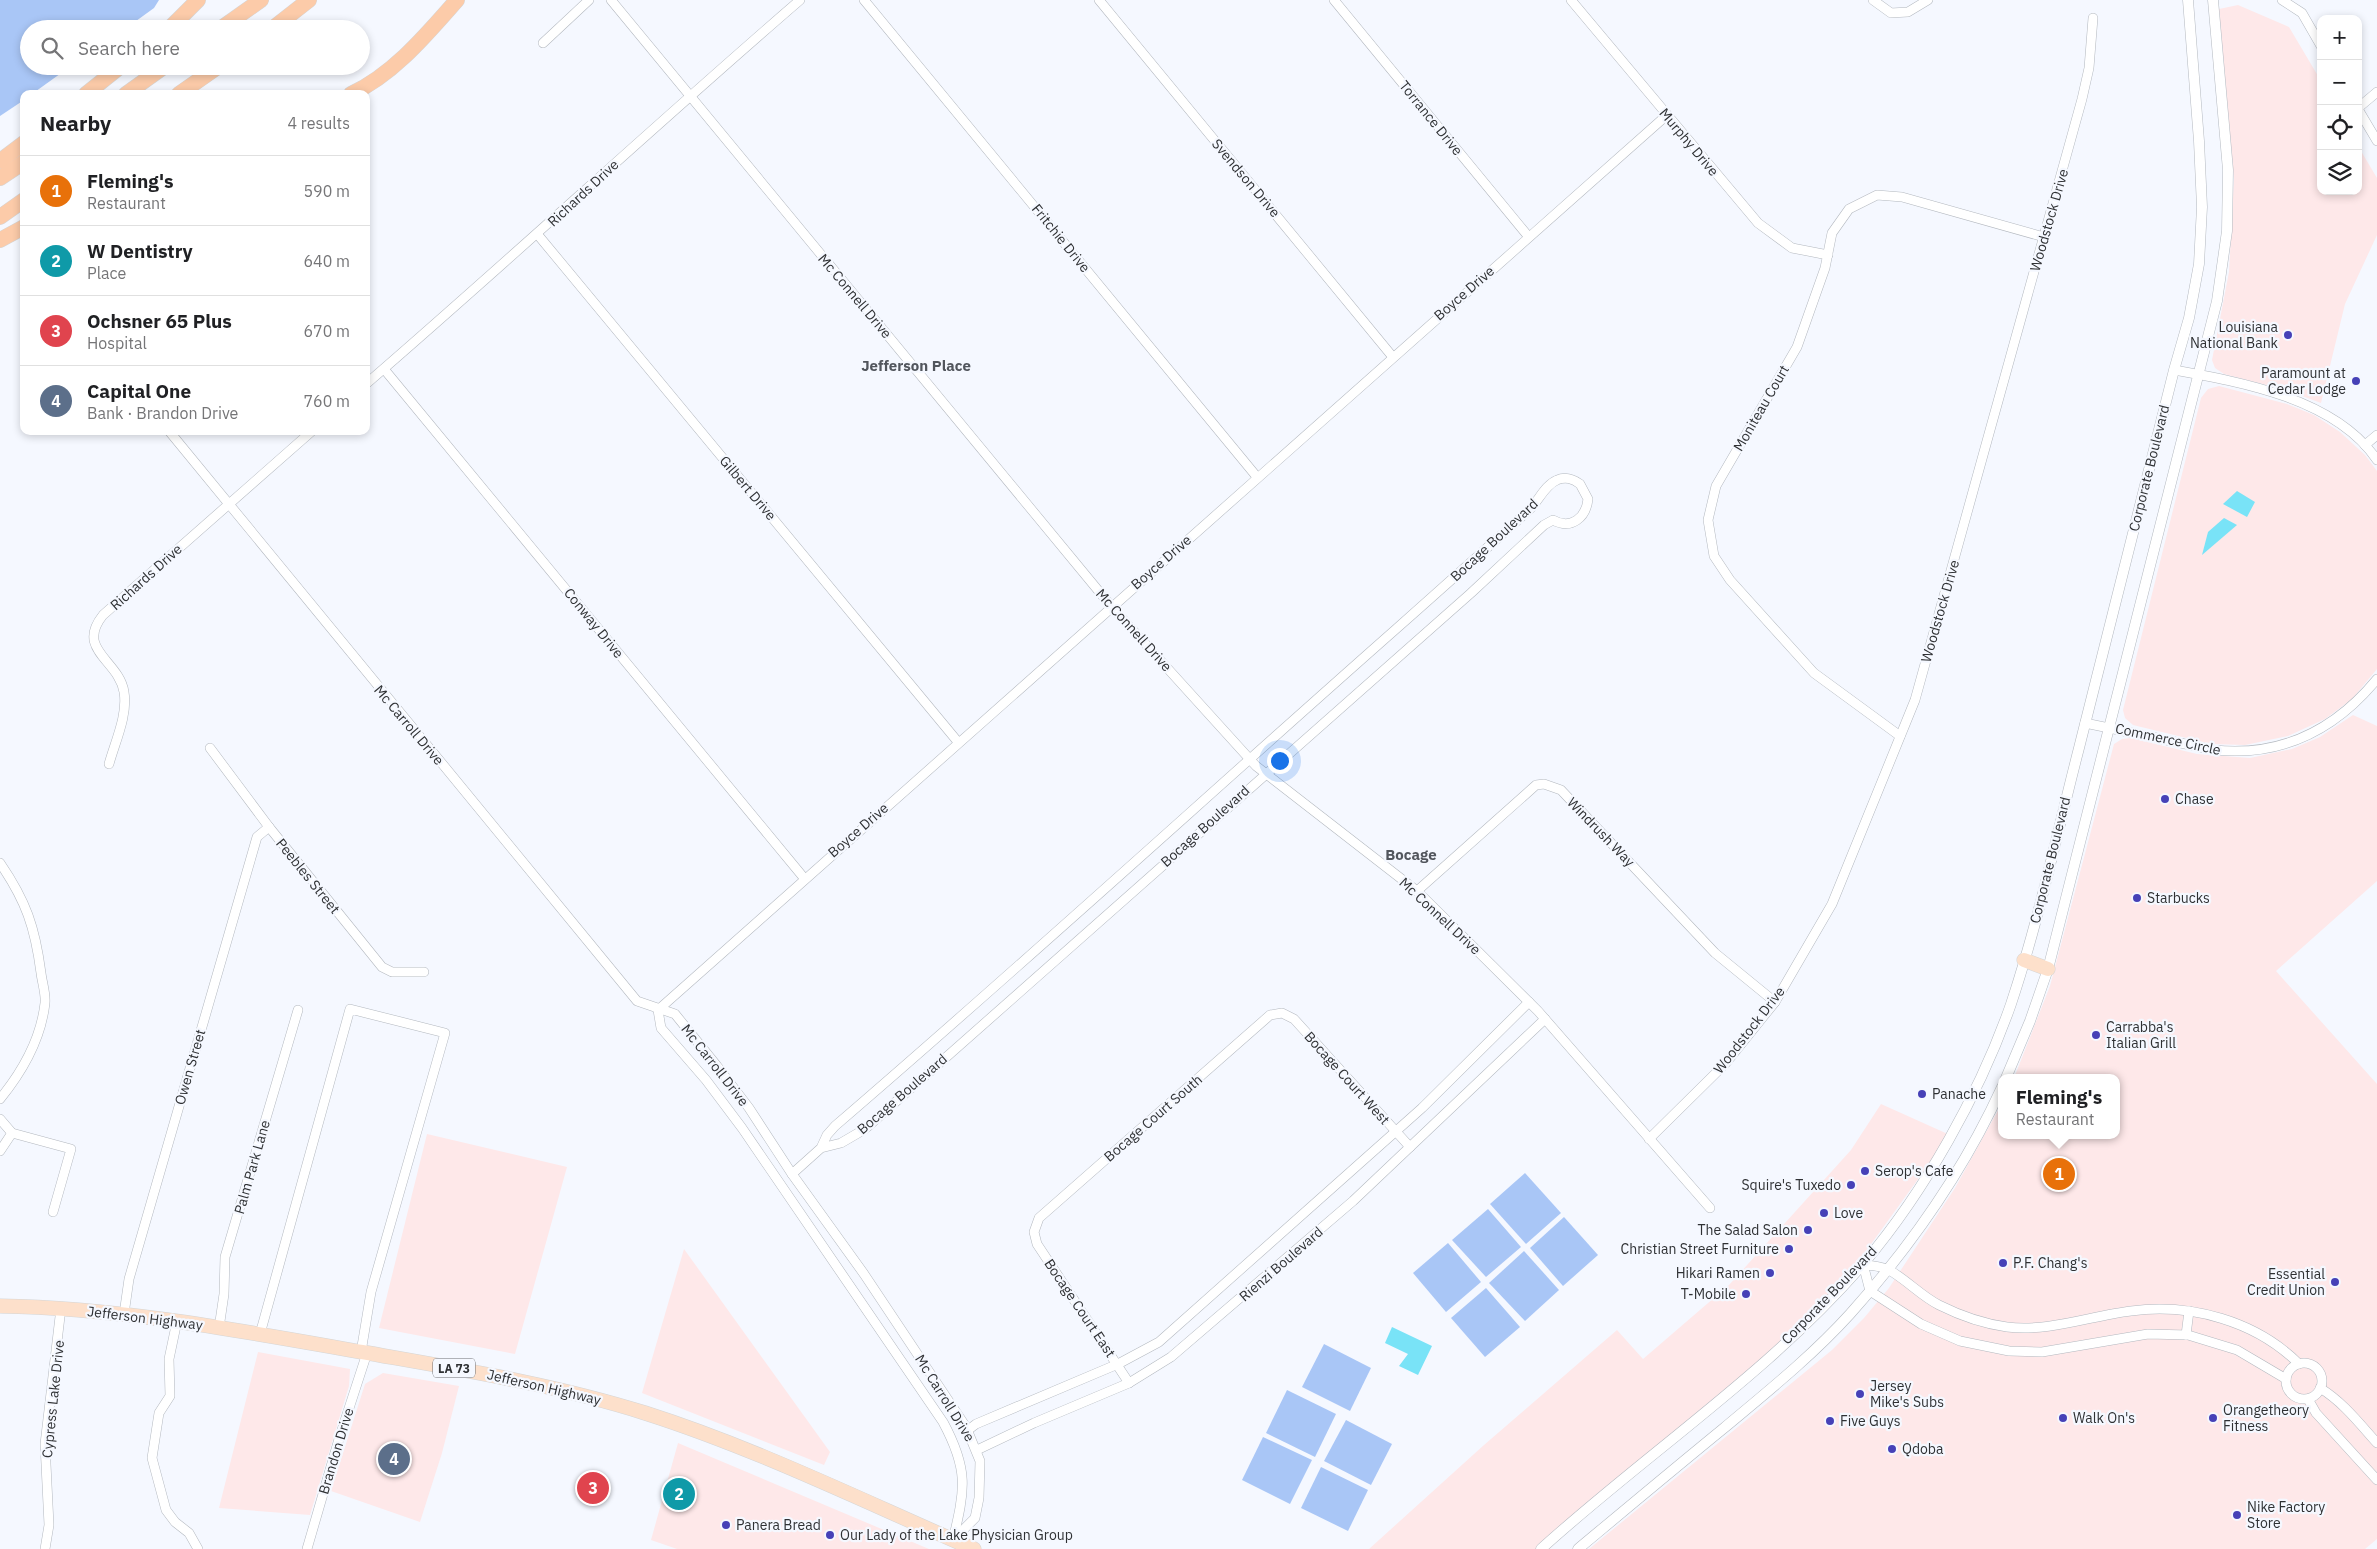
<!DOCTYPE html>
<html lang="en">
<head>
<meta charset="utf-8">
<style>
	body { margin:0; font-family:"IBM Plex Sans",sans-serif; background:#f2f2f2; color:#202124 }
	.controls { position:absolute; right:15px; top:15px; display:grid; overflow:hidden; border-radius:10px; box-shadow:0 2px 8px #0003 }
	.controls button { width:45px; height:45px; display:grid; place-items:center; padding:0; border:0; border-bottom:1px solid #e0e0e0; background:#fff; color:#202124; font:25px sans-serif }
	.you { position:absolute; left:1279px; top:760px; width:18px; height:18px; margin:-12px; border:4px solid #fff; border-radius:50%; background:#1a73e8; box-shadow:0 0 0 8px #1a73e833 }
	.badge { display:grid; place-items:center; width:32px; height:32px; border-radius:50%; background:#7c3aed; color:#fff; font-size:16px; font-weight:700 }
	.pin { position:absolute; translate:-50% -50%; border:2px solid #fff; box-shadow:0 1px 5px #0006 }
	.popup { position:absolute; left:1998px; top:1074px; width:122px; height:65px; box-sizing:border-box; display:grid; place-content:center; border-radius:10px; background:#fff; filter:drop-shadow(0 1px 4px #0005); font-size:16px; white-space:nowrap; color:#757577 }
	.popup b { font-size:19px; color:#202124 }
	.popup::after { content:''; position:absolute; left:50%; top:100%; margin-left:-10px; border:10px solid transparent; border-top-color:#fff }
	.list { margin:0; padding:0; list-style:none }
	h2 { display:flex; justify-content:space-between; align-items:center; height:65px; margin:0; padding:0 20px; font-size:21px }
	h2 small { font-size:16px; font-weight:400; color:#757577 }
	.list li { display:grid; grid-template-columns:32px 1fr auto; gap:15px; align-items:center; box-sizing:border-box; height:70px; padding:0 20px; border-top:1px solid #e0e0e0 }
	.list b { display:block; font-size:19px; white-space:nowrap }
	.list p { margin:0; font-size:16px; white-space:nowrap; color:#757577 }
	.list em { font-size:16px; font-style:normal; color:#757577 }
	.icon { flex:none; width:28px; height:28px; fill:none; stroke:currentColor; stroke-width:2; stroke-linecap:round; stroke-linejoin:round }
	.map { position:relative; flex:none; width:2377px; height:1549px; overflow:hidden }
	.search { position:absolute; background:#fff; box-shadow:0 2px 8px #0003; left:20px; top:20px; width:350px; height:55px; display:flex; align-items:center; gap:12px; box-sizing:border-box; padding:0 18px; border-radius:28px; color:#757577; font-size:19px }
	.panel { position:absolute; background:#fff; box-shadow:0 2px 8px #0003; left:20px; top:90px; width:350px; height:345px; border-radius:10px }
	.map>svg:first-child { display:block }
	.commercial { fill:#fee8e9 }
	.green { fill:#a9c6f6 }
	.water { fill:#79e3f7 }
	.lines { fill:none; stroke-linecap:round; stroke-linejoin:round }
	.minor-casing { stroke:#b3b8bf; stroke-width:10 }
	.tertiary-casing { stroke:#b3b8bf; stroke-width:11 }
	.primary-casing { stroke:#d5d6d6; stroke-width:15 }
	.motorway-casing { stroke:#d5d6d6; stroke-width:16 }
	.minor { stroke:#fff; stroke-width:9 }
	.tertiary { stroke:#fff; stroke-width:10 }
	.primary { stroke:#fde0cb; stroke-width:14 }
	.motorway { stroke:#fccba9; stroke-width:15 }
	.poi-dot { fill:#4641b7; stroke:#f5f8ff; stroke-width:2 }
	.labels { text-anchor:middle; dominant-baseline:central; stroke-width:4.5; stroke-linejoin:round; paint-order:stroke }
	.shield { fill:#f5f8ff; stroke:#6a6d71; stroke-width:1 }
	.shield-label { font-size:12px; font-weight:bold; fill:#2f3134 }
	.street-label { font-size:14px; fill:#2f3134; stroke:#f5f8ff }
	.poi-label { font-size:14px; fill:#2f3134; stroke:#f5f8ff; text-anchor:start }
	.neighbourhood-label { font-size:15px; font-weight:bold; fill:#52565d; stroke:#f5f8ff }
</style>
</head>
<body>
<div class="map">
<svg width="2377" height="1549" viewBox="0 0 2377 1549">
	<rect width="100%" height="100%" fill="#f5f8ff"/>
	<g class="commercial">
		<polygon points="2238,5 2289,27 2321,81 2321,191 2358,191 2358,146 2377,178 2377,235 2345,304 2321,403 2286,390 2224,374 2215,368 2212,360 2229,272 2234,179 2219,9"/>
		<polygon points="2219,386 2287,404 2314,415 2340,432 2365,455 2377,471 2377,669 2352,699 2325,719 2288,736 2245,745 2211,744 2133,725 2125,718 2123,710 2201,398 2208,389"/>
		<polygon points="2353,715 2377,726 2377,881 2276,971 2377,1084 2377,1539 2365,1549 1589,1549 1832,1350 1864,1318 1889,1288 1955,1188 2001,1105 2002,1135 2116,1135 2116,1078 2014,1078 2050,986 2114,744 2122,739 2131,738 2197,754 2250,758 2292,749 2320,737"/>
		<polygon points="1881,1104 1950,1135 1861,1258 1800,1329 1632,1472 1549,1549 1369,1549 1484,1445 1617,1330 1643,1359 1729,1285 1851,1150"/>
		<polygon points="427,1134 567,1167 515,1354 379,1328"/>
		<polygon points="684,1249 830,1452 824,1465 642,1393"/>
		<polygon points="258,1352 350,1369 349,1386 310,1515 219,1508"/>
		<polygon points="383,1373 459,1386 442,1453 420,1522 331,1491 365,1384"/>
		<polygon points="678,1443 929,1549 677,1549 651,1540"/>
	</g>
	<g class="green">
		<polygon points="0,0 159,0 154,8 125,29 29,29 29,66 71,66 32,94 24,94 24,100 0,116"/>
		<polygon points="1525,1173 1561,1213 1526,1244 1490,1204"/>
		<polygon points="1488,1209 1521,1247 1486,1277 1452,1240"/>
		<polygon points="1564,1217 1598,1255 1563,1286 1530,1248"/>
		<polygon points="1448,1243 1481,1282 1446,1312 1413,1273"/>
		<polygon points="1524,1251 1559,1290 1525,1321 1489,1283"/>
		<polygon points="1486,1288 1520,1327 1485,1357 1451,1318"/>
		<polygon points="1324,1344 1371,1368 1350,1411 1302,1387"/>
		<polygon points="1287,1390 1336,1414 1315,1457 1266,1433"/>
		<polygon points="1346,1420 1392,1444 1371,1485 1324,1461"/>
		<polygon points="1263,1437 1312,1460 1290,1504 1242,1480"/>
		<polygon points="1321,1467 1368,1490 1348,1531 1301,1508"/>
	</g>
	<g class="water">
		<polygon points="2237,491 2255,502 2247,517 2223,504"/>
		<polygon points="2224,518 2237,525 2202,555 2208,532"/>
		<polygon points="1392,1327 1432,1346 1418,1375 1399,1366 1408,1354 1385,1343"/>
	</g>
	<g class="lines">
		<g class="minor-casing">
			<g id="minor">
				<polyline points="611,0 1111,606 1256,766 1417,891 1538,1011 1710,1208"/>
				<polyline points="864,0 1257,477"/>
				<polyline points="1099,0 1392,356"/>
				<polyline points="1334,0 1528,236"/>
				<polyline points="1571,0 1758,223 1792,248 1828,255"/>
				<polyline points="1873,0 1891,13 1908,12 1928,0"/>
				<polyline points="2282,0 2302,13 2321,46"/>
				<polyline points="543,43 589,0"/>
				<polyline points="2358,108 2377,92"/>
				<polyline points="2358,109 2377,141"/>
				<polyline points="538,235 958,742"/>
				<polyline points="384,369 804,878"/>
				<path d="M2174,370C2242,382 2336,399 2377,460"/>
				<path d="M366,384C512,258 654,126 800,0"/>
				<polyline points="169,431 637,1001 675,1014 717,1066 749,1108 792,1174 864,1274 966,1427 980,1461 979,1498 975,1518 953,1540"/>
				<polyline points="2365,445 2377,435"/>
				<path d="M2085,723L2214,750C2281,757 2335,730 2377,679"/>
				<polyline points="1900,736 1814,673 1730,580 1714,556 1708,520 1716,486 1797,347 1825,268 1832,233 1849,209 1877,195 1902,197 2044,237"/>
				<polyline points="210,748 269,827 382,967 392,972 424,972"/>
				<path d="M109,764C115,742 128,715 124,692C119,660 75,650 103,615L312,431"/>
				<path d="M0,863C26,901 35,927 41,973C42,982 46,994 45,1003C41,1039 22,1072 0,1099"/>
				<polyline points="1417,891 1536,785 1544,784 1561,790 1715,953 1775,1002"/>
				<polyline points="658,1010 1667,115"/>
				<path d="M658,1010L661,1028L706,1080L742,1128L943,1422C969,1470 965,1489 953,1540"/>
				<polyline points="0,1119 12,1133 71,1149 53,1212"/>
				<polyline points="1649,1139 1725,1064 1775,1002 1832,904 1915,700 2082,99 2089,68 2093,18"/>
				<polyline points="0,1151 12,1133"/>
				<path d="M792,1174L821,1148L827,1135L835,1126C1025,963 1209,794 1396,629C1441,589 1486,549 1530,509C1539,500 1545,485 1557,480C1566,476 1573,479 1580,484L1588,499C1586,518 1571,530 1553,520L1544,525L1471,593L865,1129L841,1143L821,1148"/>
				<polyline points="124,1314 129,1279 257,837 269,827"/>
				<polyline points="177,1321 169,1359 170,1396 159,1413 152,1458 166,1510 175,1522 189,1533 198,1549"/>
				<polyline points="219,1328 224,1294 225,1257 298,1010"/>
				<polyline points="260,1334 350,1009 445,1033 371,1292 361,1352"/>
				<polyline points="2186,1335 2189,1311"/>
				<circle cx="2304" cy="1381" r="18"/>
				<path d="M2286,1379L2237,1350L2188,1335L2148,1334L2042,1352L2009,1351L1960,1341L1921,1324L1870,1291L1863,1264C1871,1266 1882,1266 1889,1270C1907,1280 1921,1296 1939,1305C1959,1315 1985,1324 2007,1327C2050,1332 2090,1316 2131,1311C2191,1303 2256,1321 2299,1364"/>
				<polyline points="1129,1383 1037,1244 1034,1232 1039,1218 1270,1015 1282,1013 1294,1019 1410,1147"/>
				<path d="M2320,1388C2343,1402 2359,1423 2377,1443"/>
				<polyline points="2308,1399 2316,1413 2377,1480"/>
				<polyline points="968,1430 976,1424 1118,1364 1159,1342 1422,1108 1529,1002"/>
				<polyline points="977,1450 1034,1423 1129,1383 1171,1357 1353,1201 1545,1019"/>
				<polyline points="45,1549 49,1525 45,1444 61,1308"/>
				<polyline points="307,1549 339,1439 367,1353"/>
			</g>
		</g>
		<g class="tertiary-casing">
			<g id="tertiary">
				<polyline points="2006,1078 2030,1021 2048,969 2217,301 2227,231 2228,170 2213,0"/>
				<path d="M1541,1549C1647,1453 1770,1372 1864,1263C1925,1191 1980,1093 2011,1004C2039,920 2057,833 2079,748C2110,622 2142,496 2174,370L2189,318L2199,264L2202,207L2199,141L2188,0"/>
				<path d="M1578,1549C1626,1509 1675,1468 1724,1428C1767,1392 1812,1356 1850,1314C1911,1246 1964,1170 2002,1087"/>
			</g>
		</g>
		<g class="primary-casing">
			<g id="primary">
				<polyline points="2024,960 2048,969"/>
				<path d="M0,1306C122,1308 242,1331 362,1352C458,1369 553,1384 645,1413C758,1449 865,1502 974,1549"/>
			</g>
		</g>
		<g class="motorway-casing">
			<g id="motorway">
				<polyline points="169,29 198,0"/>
				<polyline points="220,29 261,0"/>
				<polyline points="272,29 309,0"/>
				<polyline points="86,94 121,66"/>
				<polyline points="126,94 165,66"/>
				<polyline points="179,94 219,66"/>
				<path d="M351,94C393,75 427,34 457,0"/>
				<polyline points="0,161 24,143"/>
				<polyline points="0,178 24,162"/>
				<polyline points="0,217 24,200"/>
				<polyline points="0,240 24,227"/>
			</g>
		</g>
		<use href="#minor" class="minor"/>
		<use href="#tertiary" class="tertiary"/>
		<use href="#primary" class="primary"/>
		<use href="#motorway" class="motorway"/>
	</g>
	<g class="poi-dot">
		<circle cx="2288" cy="335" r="5"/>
		<circle cx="2356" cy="381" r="5"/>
		<circle cx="2165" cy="799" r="5"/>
		<circle cx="2137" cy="898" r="5"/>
		<circle cx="2096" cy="1035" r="5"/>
		<circle cx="1922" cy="1094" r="5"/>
		<circle cx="1865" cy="1171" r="5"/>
		<circle cx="1851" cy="1185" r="5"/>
		<circle cx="1824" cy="1213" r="5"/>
		<circle cx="1808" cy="1230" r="5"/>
		<circle cx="1789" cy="1249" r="5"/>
		<circle cx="2003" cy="1263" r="5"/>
		<circle cx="1770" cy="1273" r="5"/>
		<circle cx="2335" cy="1282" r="5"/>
		<circle cx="1746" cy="1294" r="5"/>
		<circle cx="1860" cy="1394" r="5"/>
		<circle cx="2063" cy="1418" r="5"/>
		<circle cx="2213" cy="1418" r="5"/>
		<circle cx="1830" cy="1421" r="5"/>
		<circle cx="1892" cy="1449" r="5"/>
		<circle cx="2237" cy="1515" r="5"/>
		<circle cx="726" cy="1525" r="5"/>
		<circle cx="830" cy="1535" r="5"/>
	</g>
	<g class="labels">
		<rect class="shield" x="433" y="1358.5" width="42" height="19" rx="4"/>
		<g class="shield-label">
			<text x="454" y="1368">LA 73</text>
		</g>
		<g class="street-label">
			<text transform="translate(1431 118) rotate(51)">Torrance Drive</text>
			<text transform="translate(1689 142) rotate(50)">Murphy Drive</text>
			<text transform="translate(1246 178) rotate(50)">Svendson Drive</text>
			<text transform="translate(583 193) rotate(-43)">Richards Drive</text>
			<text transform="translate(2049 220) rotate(-74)">Woodstock Drive</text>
			<text transform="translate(1061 238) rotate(51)">Fritchie Drive</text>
			<text transform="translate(1464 293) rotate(-41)">Boyce Drive</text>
			<text transform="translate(855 296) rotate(50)">Mc Connell Drive</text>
			<text transform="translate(1761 408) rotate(-60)">Moniteau Court</text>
			<text transform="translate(2149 468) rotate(-76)">Corporate Boulevard</text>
			<text transform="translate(748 488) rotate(50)">Gilbert Drive</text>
			<text transform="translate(1494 540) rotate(-43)">Bocage Boulevard</text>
			<text transform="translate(1161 562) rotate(-41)">Boyce Drive</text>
			<text transform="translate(146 577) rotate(-42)">Richards Drive</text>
			<text transform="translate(1940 611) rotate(-74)">Woodstock Drive</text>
			<text transform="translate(594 623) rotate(51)">Conway Drive</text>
			<text transform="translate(1134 630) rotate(48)">Mc Connell Drive</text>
			<text transform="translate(409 725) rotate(50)">Mc Carroll Drive</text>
			<text transform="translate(2168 739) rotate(12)">Commerce Circle</text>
			<text transform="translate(1205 826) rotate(-42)">Bocage Boulevard</text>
			<text transform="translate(858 830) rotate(-41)">Boyce Drive</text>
			<text transform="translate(1601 832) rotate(46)">Windrush Way</text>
			<text transform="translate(2050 860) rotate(-76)">Corporate Boulevard</text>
			<text transform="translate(308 876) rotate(51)">Peebles Street</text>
			<text transform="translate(1440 916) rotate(43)">Mc Connell Drive</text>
			<text transform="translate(1749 1030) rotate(-52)">Woodstock Drive</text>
			<text transform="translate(715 1065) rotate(52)">Mc Carroll Drive</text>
			<text transform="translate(190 1067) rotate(-74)">Owen Street</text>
			<text transform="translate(1347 1078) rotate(48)">Bocage Court West</text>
			<text transform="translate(902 1094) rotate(-41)">Bocage Boulevard</text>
			<text transform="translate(1153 1118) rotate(-41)">Bocage Court South</text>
			<text transform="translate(252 1167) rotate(-74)">Palm Park Lane</text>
			<text transform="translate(1281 1264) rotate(-41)">Rienzi Boulevard</text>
			<text transform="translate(1829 1295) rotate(-46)">Corporate Boulevard</text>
			<text transform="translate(1080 1308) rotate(56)">Bocage Court East</text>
			<text transform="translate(145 1318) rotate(7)">Jefferson Highway</text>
			<text transform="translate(544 1387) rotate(13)">Jefferson Highway</text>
			<text transform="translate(945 1398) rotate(58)">Mc Carroll Drive</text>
			<text transform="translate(53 1399) rotate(-84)">Cypress Lake Drive</text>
			<text transform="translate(336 1451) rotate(-73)">Brandon Drive</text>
		</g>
		<g class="poi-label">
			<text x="2278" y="327" text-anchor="end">Louisiana<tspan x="2278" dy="16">National Bank</tspan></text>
			<text x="2346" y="373" text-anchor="end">Paramount at<tspan x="2346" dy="16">Cedar Lodge</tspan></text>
			<text x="2175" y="799">Chase</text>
			<text x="2147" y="898">Starbucks</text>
			<text x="2106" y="1027">Carrabba's<tspan x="2106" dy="16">Italian Grill</tspan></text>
			<text x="1932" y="1094">Panache</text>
			<text x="1875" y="1171">Serop's Cafe</text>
			<text x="1841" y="1185" text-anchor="end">Squire's Tuxedo</text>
			<text x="1834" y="1213">Love</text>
			<text x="1798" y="1230" text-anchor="end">The Salad Salon</text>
			<text x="1779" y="1249" text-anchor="end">Christian Street Furniture</text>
			<text x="2013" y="1263">P.F. Chang's</text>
			<text x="1760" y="1273" text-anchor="end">Hikari Ramen</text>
			<text x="2325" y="1274" text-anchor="end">Essential<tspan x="2325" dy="16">Credit Union</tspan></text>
			<text x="1736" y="1294" text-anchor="end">T-Mobile</text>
			<text x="1870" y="1386">Jersey<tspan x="1870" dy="16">Mike's Subs</tspan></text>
			<text x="2223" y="1410">Orangetheory<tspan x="2223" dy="16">Fitness</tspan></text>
			<text x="2073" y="1418">Walk On's</text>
			<text x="1840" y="1421">Five Guys</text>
			<text x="1902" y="1449">Qdoba</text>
			<text x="2247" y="1507">Nike Factory<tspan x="2247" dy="16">Store</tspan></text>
			<text x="736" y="1525">Panera Bread</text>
			<text x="840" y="1535">Our Lady of the Lake Physician Group</text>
		</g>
		<g class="neighbourhood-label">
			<text x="916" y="365">Jefferson Place</text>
			<text x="1411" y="854">Bocage</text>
		</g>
	</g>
</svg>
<div class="controls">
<button>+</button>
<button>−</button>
<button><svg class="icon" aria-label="locate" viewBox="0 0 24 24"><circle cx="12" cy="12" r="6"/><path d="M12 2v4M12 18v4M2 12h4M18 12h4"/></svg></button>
<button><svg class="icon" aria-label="layers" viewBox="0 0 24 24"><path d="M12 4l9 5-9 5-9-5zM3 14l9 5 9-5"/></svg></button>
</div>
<div class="you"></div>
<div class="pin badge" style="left:2059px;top:1174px;background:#e8710a">1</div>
<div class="popup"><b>Fleming's</b>Restaurant</div>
<div class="pin badge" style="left:679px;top:1494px;background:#0f9aa8">2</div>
<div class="pin badge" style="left:593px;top:1488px;background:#e0444e">3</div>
<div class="pin badge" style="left:394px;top:1459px;background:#5c6f8a">4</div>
<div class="search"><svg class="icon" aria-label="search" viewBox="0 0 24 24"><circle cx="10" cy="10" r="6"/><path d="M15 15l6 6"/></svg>Search here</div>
<section class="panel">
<h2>Nearby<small>4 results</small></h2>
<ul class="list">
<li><span class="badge" style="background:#e8710a">1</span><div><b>Fleming's</b><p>Restaurant</p></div><em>590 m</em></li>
<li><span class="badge" style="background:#0f9aa8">2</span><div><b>W Dentistry</b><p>Place</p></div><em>640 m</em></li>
<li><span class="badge" style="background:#e0444e">3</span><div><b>Ochsner 65 Plus</b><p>Hospital</p></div><em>670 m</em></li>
<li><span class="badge" style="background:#5c6f8a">4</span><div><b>Capital One</b><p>Bank · Brandon Drive</p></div><em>760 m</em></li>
</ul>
</section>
</div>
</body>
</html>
